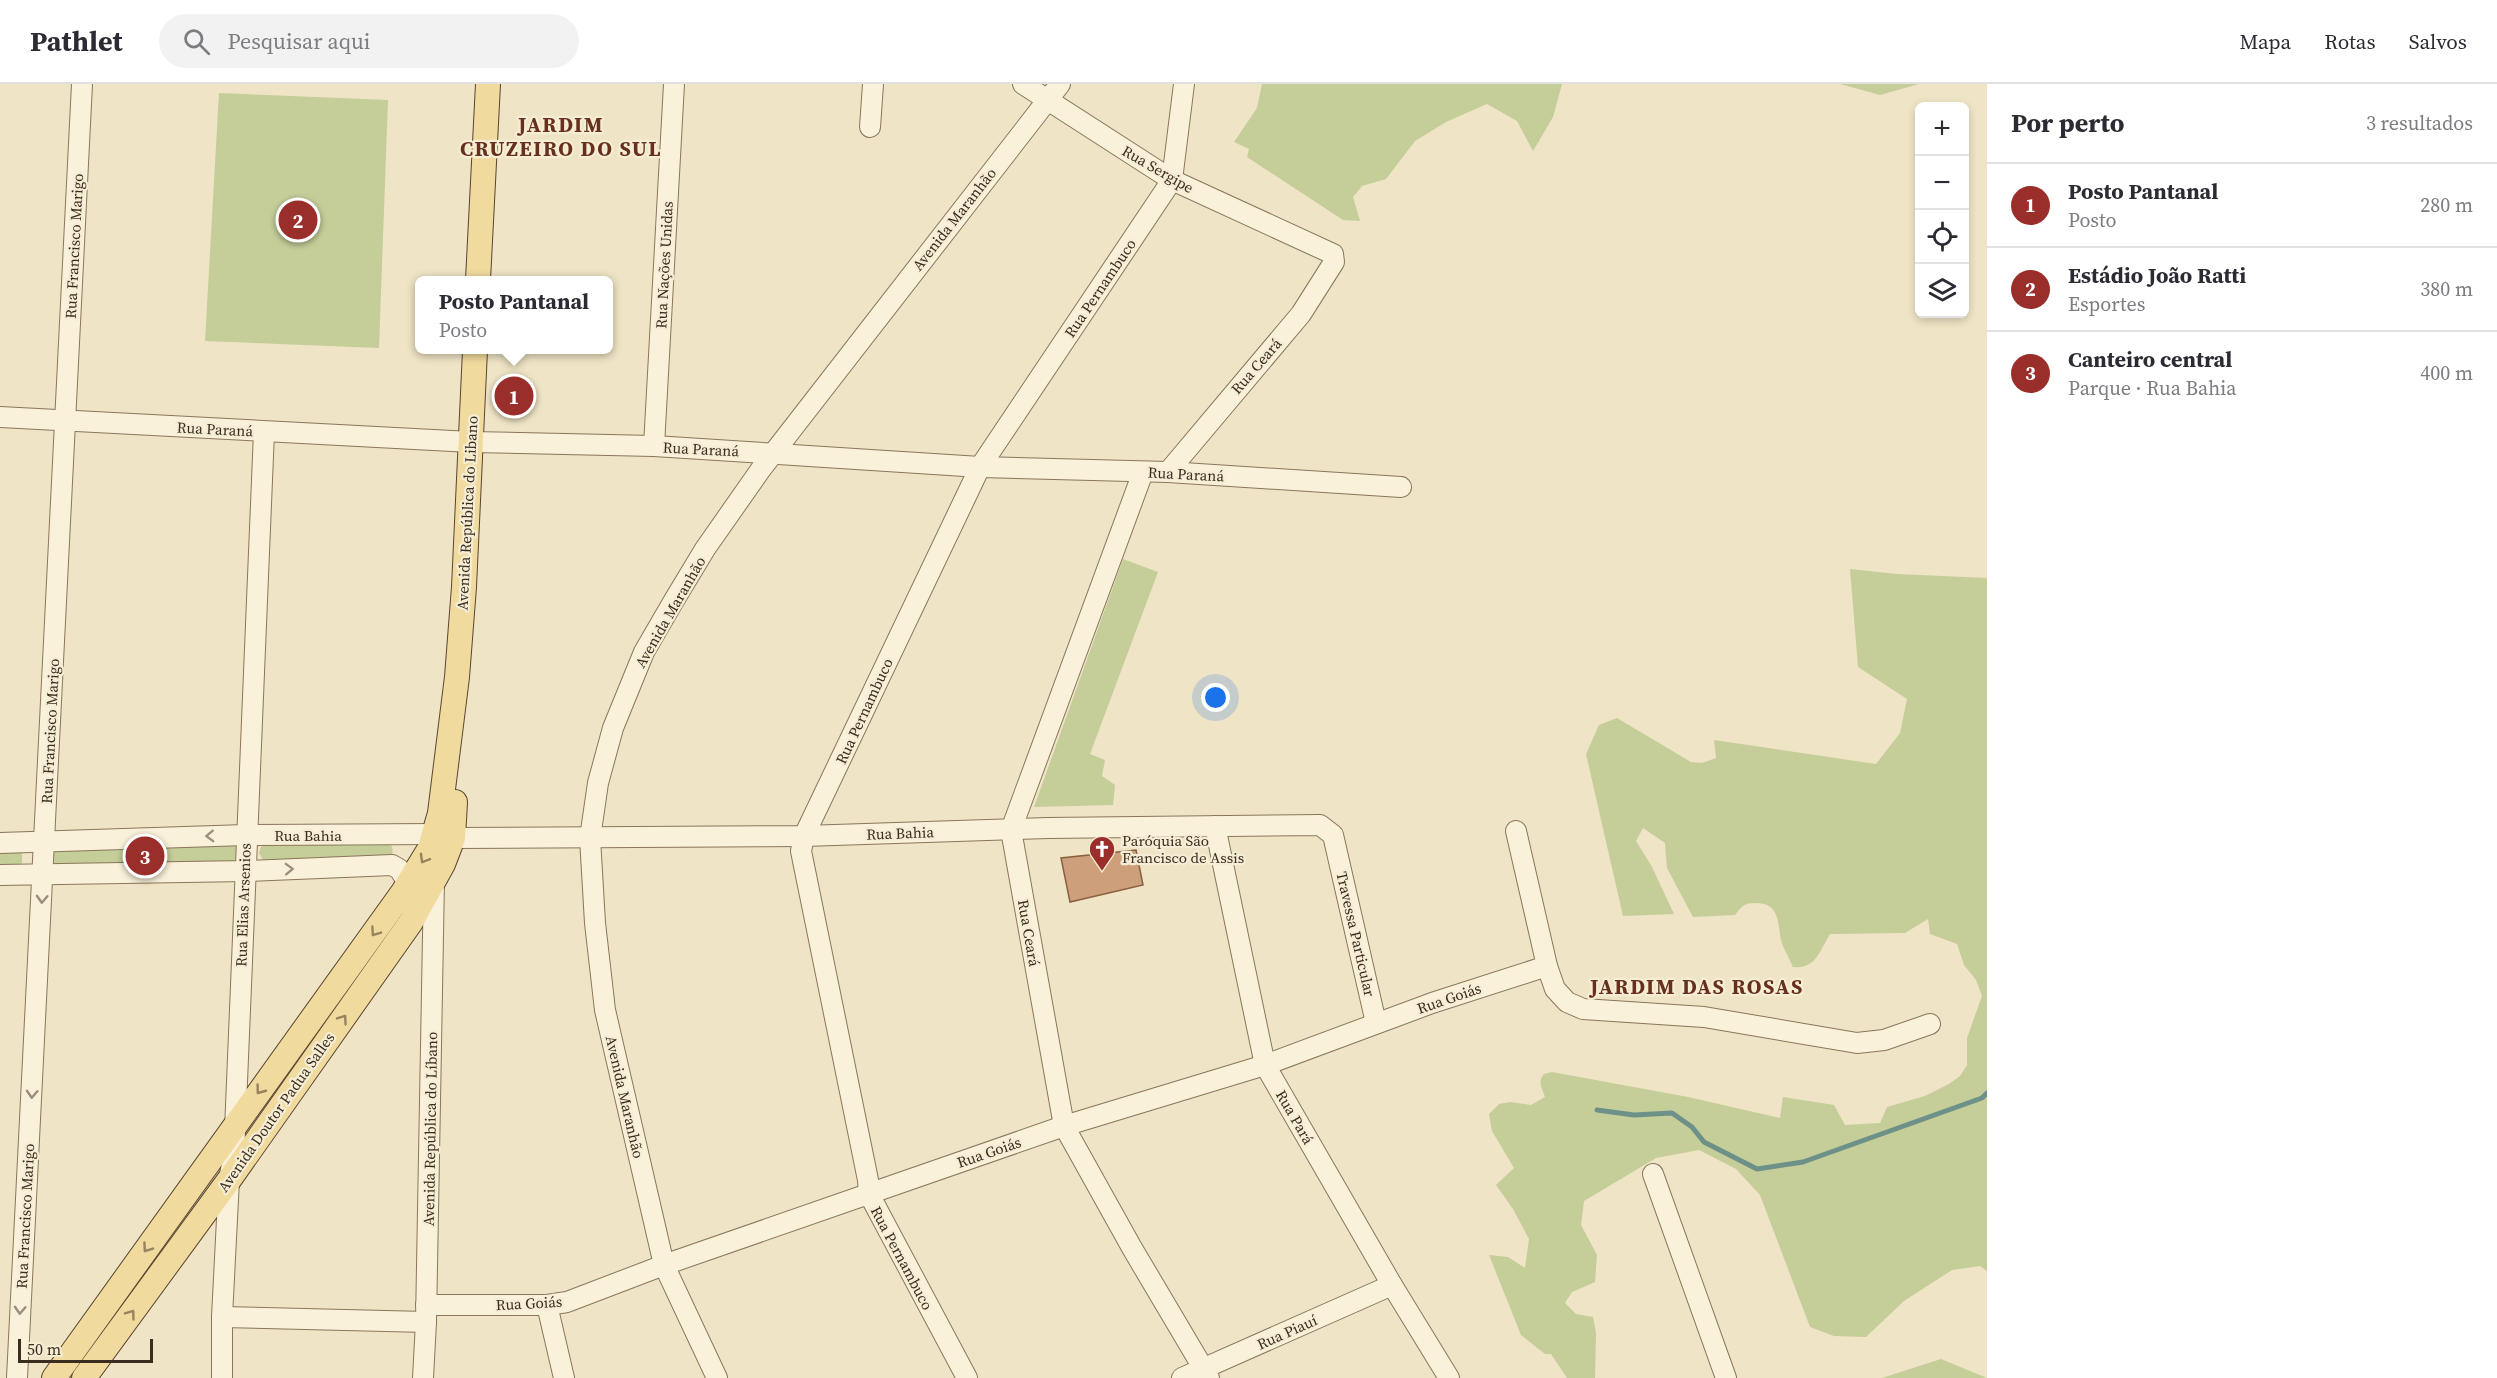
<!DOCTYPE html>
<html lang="pt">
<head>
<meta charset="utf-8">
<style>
	body { margin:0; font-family:"Source Serif 4",serif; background:#f2f2f3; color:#2b2b33 }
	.controls { position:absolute; right:18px; top:18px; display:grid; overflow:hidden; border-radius:9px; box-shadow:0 3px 9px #0003 }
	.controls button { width:54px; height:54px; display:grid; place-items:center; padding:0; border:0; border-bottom:2px solid #e1e1e2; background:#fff; color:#2b2b33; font:30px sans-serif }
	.scale { position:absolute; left:18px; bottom:15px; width:135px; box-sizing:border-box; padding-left:6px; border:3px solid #3a2d1f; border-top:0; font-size:16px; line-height:21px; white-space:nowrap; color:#3a2d1f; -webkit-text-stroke:4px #f6edd5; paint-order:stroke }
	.you { position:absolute; left:1216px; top:614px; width:21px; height:21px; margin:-15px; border:4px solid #fff; border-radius:50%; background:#1a73e8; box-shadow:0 0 0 9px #1a73e833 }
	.badge { display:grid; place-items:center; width:39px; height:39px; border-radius:50%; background:#992e2b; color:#fff; font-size:20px; font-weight:700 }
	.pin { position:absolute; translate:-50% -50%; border:3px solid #fff; box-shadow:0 2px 6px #0006 }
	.popup { position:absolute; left:415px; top:192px; width:198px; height:78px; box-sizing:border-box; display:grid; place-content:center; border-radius:9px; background:#fff; filter:drop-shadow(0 2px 4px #0005); font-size:20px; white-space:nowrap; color:#7c7c81 }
	.popup b { font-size:22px; color:#2b2b33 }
	.popup::after { content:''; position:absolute; left:50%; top:100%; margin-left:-12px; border:12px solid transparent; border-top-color:#fff }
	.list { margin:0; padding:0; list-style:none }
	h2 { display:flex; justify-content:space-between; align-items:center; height:78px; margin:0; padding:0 24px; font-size:26px }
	h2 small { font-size:20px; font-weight:400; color:#7c7c81 }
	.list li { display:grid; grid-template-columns:39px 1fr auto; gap:18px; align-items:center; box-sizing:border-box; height:84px; padding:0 24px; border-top:2px solid #e1e1e2 }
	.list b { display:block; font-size:22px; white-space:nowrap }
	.list p { margin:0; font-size:20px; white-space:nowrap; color:#7c7c81 }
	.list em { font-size:20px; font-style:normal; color:#7c7c81 }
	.icon { flex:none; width:33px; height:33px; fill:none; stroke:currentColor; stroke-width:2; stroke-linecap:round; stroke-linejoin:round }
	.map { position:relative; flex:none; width:1987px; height:1294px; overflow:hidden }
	header { display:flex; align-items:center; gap:36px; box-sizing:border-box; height:84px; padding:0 30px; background:#fff; border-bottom:2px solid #e1e1e2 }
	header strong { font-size:28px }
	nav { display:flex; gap:33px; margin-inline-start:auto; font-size:21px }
	.search { width:420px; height:54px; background:#f2f2f3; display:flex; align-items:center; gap:15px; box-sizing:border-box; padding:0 21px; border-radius:33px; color:#7c7c81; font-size:22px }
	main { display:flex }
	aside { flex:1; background:#fff }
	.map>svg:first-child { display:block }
	.green { fill:#c5cd99 }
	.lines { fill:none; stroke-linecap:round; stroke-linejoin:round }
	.stream { stroke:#6d9189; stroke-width:5 }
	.building { fill:#cda07b; stroke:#896041; stroke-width:1.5 }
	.minor-casing { stroke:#8a765b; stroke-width:22 }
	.major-casing { stroke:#58442f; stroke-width:26 }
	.minor { stroke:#f9f1d9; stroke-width:20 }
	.major { stroke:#f1da9e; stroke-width:24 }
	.oneway { stroke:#9a8f7c }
	.oneway2 { stroke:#96845e }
	.labels { text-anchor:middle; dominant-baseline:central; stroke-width:4.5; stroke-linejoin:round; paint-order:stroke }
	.street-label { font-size:15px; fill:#3a2d1f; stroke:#f6edd5 }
	.poi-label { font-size:15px; fill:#3a2d1f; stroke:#f6edd5; text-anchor:start }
	.district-label { font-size:21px; font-weight:bold; letter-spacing:1.5px; fill:#67301e; stroke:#f6edd5 }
</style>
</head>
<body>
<header>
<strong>Pathlet</strong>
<div class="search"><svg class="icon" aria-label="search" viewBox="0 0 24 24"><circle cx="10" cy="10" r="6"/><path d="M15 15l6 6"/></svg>Pesquisar aqui</div>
<nav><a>Mapa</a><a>Rotas</a><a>Salvos</a></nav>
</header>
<main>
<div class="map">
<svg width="1987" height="1294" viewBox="0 0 1987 1294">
	<rect width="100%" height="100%" fill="#efe4c5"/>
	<g class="green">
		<polygon points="1262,0 1562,0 1553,33 1533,67 1517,37 1487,20 1446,38 1415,57 1386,95 1362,102 1353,113 1360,137 1343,136 1247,73 1249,65 1234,58 1257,24"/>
		<polygon points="1840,0 1919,0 1880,11"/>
		<polygon points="219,9 388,16 379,264 205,257"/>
		<polygon points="1123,475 1158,488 1090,670 1105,676 1102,692 1115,701 1113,721 1034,723"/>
		<path d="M1850,485L1897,490L1987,494V1187L1980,1182L1952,1186L1904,1217L1866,1253L1834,1252L1810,1243L1760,1111L1736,1085L1699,1066L1656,1074L1584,1117L1581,1141L1597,1171L1595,1198L1572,1208L1565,1219L1576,1230L1593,1233L1596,1249L1595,1294H1567L1551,1270H1545L1521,1251L1489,1171L1508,1173L1525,1184L1529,1155L1513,1125L1496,1101L1514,1084L1492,1047L1489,1030L1499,1020L1510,1018L1531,1021L1545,1013C1542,1004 1537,998 1544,990L1552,988L1688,1013L1780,1034L1783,1013L1834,1021L1845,1041L1880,1039L1887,1023L1925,1012L1949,1000L1960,992L1967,981V954L1982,912L1976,896L1964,881L1957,860L1930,850L1928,835L1905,849L1830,850C1819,868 1816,885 1793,883C1789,873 1781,861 1780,851C1778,834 1777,818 1754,819C1744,819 1741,823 1735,831L1693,833L1667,784L1665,759L1643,744L1636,757L1652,783L1674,830L1623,832L1586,670L1599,641L1617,634L1691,678L1702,679L1716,674L1714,656L1876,680L1900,649L1907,615L1858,583Z"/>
		<path d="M267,758H389C393,763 393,766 392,772L265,780L259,769L261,763Z"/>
		<polygon points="234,759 237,765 237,781 53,782 51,771 54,764"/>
		<polygon points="0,764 22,768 22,779 16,784 0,784"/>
		<polygon points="1941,1275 1987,1294 1882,1294"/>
	</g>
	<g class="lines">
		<polyline class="stream" points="1597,1026 1634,1031 1672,1029 1692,1043 1704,1058 1757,1085 1803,1078 1982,1014 1987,1009"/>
	</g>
	<polygon class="building" points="1136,766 1143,801 1070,818 1061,774"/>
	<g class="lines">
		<g class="minor-casing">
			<g id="minor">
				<polyline points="1023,0 1172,96 1333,170 1334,178 1301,230 1168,388"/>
				<polyline points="870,43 873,0"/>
				<polyline points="0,333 471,358 654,362 980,383 1168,388 1401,403"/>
				<polyline points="654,362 674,0"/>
				<polyline points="1143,388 1011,746 1064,1042 1132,1164 1209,1294"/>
				<polyline points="1215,742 1265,981 1392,1201 1449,1294"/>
				<polyline points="1516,747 1547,882 1555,905 1567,918 1583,925 1704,933 1857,959 1884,956 1930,940"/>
				<polyline points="453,754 804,752 1048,744 1320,741 1333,751 1376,939"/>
				<polyline points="0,759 246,751 436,750"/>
				<polyline points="0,791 246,787 392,781 399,785 409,800"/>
				<polyline points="1653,1090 1726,1294"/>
				<polyline points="426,1221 547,1221 567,1218 664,1181 1064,1042 1265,981 1432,919 1547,882"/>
				<polyline points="547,1221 564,1294"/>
				<polyline points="222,1233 426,1238"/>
				<polyline points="17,1294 82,0"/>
				<polyline points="222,1294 222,1233 229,1096 234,1070 264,348"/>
				<polyline points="423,1294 426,1238 434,796"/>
				<polyline points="717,1294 664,1181 605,926 595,839 590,754 598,699 613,644 644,568 673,518 705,465 761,385 1060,0"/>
				<polyline points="967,1294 869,1110 868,1096 801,767 804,752 980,383 1172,96 1184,0"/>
				<polyline points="1182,1294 1392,1201"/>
			</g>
		</g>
		<g class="major-casing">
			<g id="major">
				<polyline points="478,196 488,0"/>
				<polyline points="54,1294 403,808 430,764 440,729 457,593 464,503 475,266"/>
				<polyline points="84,1294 229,1096 411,838 443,780 453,754 455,718"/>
			</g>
		</g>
		<use href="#minor" class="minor"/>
		<use href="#major" class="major"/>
	</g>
	<defs><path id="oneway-chevron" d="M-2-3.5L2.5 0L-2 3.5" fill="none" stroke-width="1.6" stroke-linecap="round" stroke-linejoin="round" transform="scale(1.5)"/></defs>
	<g class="oneway">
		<use href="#oneway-chevron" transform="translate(210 752) rotate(178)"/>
		<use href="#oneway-chevron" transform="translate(289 785) rotate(-2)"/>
		<use href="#oneway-chevron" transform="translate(42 815) rotate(93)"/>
		<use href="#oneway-chevron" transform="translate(32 1010) rotate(93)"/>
		<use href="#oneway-chevron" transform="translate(20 1226) rotate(93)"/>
	</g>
	<g class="oneway2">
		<use href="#oneway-chevron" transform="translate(424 775) rotate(120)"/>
		<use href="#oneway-chevron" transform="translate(375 848) rotate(125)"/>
		<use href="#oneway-chevron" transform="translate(343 935) rotate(-55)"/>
		<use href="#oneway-chevron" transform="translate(260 1006) rotate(127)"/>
		<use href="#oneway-chevron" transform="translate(147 1164) rotate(125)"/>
		<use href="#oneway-chevron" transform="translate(131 1230) rotate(-54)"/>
	</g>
	<defs>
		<g id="church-pin" transform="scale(1.35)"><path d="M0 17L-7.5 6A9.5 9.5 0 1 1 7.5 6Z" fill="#992e2b" stroke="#f6edd5"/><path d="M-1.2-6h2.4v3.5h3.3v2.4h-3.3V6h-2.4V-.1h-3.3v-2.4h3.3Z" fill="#fff"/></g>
	</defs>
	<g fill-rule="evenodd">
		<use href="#church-pin" x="1102" y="765"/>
	</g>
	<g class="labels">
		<g class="street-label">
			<text transform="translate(1158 85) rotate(30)">Rua Sergipe</text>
			<text transform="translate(954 135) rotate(-52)">Avenida Maranhão</text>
			<text transform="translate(74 162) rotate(-87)">Rua Francisco Marigo</text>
			<text transform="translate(664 181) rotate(-87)">Rua Nações Unidas</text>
			<text transform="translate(1100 204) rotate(-56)">Rua Pernambuco</text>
			<text transform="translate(1256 282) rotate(-49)">Rua Ceará</text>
			<text transform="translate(215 345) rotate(3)">Rua Paraná</text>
			<text transform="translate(701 365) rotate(3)">Rua Paraná</text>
			<text transform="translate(1186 390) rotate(3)">Rua Paraná</text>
			<text transform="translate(467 429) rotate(-87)">Avenida República do Libano</text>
			<text transform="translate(670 528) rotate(-60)">Avenida Maranhão</text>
			<text transform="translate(864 627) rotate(-65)">Rua Pernambuco</text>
			<text transform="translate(50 647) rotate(-87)">Rua Francisco Marigo</text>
			<text transform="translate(900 749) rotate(-2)">Rua Bahia</text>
			<text x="308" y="751">Rua Bahia</text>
			<text transform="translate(243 821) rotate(-88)">Rua Elias Arsenios</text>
			<text transform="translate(1029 849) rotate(80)">Rua Ceará</text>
			<text transform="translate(1356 850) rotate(77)">Travessa Particular</text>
			<text transform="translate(1449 914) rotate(-19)">Rua Goiás</text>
			<text transform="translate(625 1013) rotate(77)">Avenida Maranhão</text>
			<text transform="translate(276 1028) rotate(-55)">Avenida Doutor Padua Salles</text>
			<text transform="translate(1295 1033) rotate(60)">Rua Pará</text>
			<text transform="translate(430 1045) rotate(-89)">Avenida República do Líbano</text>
			<text transform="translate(989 1068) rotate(-19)">Rua Goiás</text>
			<text transform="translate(25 1132) rotate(-87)">Rua Francisco Marigo</text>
			<text transform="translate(902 1174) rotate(62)">Rua Pernambuco</text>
			<text transform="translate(529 1219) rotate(-3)">Rua Goiás</text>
			<text transform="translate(1287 1248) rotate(-24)">Rua Piauí</text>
		</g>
		<g class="poi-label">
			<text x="1122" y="756">Paróquia São<tspan x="1122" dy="17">Francisco de Assis</tspan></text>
		</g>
		<g class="district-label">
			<text x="561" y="40">JARDIM<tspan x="561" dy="24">CRUZEIRO DO SUL</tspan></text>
			<text x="1697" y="902">JARDIM DAS ROSAS</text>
		</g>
	</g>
</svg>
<div class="controls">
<button>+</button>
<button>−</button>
<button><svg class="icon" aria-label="locate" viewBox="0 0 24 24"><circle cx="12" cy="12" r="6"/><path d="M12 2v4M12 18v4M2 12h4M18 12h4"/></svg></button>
<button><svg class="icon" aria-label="layers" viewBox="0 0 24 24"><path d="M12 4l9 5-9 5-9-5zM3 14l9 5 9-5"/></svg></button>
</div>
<div class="scale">50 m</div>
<div class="you"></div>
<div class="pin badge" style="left:514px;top:312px">1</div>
<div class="popup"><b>Posto Pantanal</b>Posto</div>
<div class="pin badge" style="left:298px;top:136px">2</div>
<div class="pin badge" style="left:145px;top:772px">3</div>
</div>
<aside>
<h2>Por perto<small>3 resultados</small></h2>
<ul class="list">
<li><span class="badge">1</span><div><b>Posto Pantanal</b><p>Posto</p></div><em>280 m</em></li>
<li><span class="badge">2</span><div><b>Estádio João Ratti</b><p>Esportes</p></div><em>380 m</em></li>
<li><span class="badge">3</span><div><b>Canteiro central</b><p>Parque · Rua Bahia</p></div><em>400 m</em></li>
</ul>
</aside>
</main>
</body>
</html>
